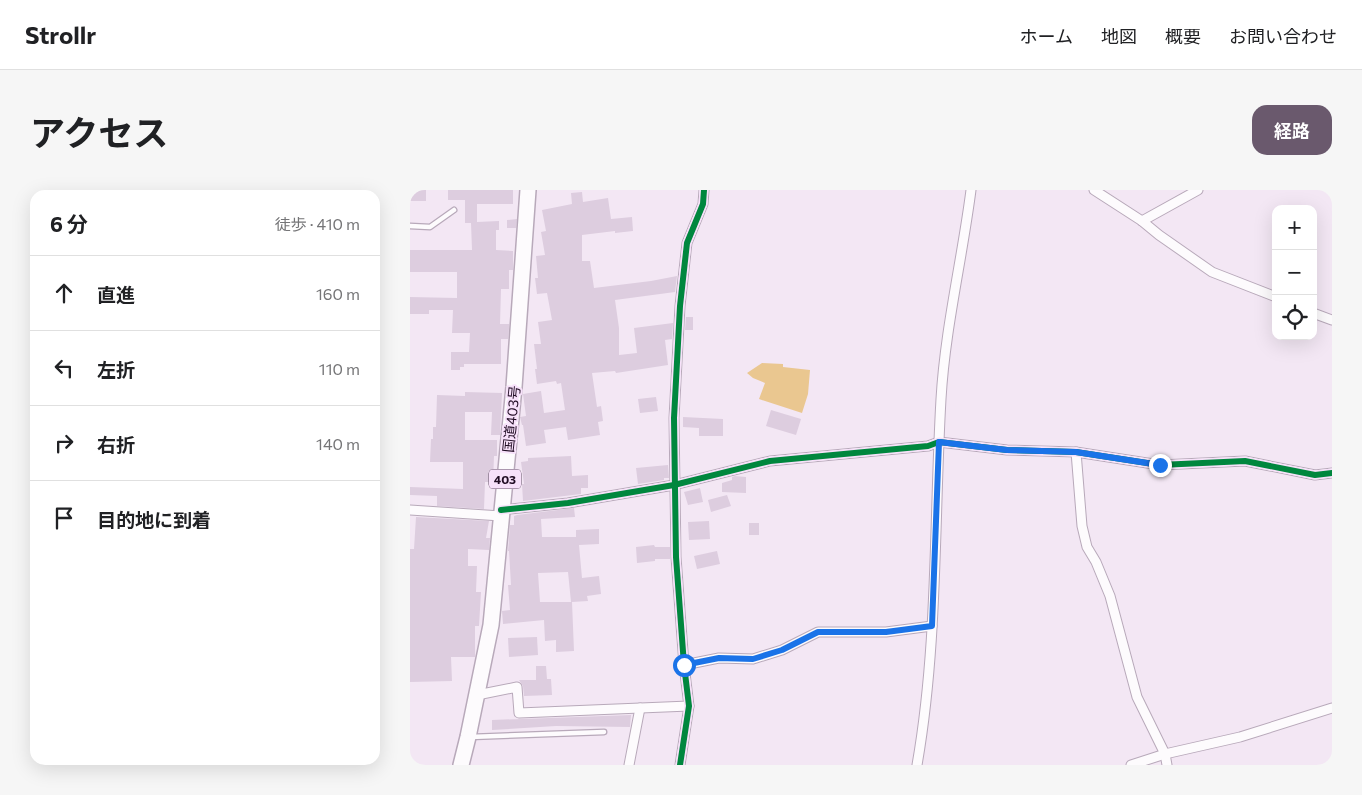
<!DOCTYPE html>
<html lang="ja">
<head>
<meta charset="utf-8">
<style>
	body { margin:0; font-family:Commissioner,"Noto Sans JP",sans-serif; background:#f6f6f6; color:#202124 }
	.controls { position:absolute; right:15px; top:15px; display:grid; overflow:hidden; border-radius:10px; box-shadow:0 5px 20px #0002 }
	.controls button { width:45px; height:45px; display:grid; place-items:center; padding:0; border:0; border-bottom:1px solid #e0e0e0; background:#fff; color:#202124; font:25px sans-serif }
	.stop { position:absolute; width:15px; height:15px; margin:-11px; border:4px solid #1a73e8; border-radius:50%; background:#fff }
	.stop.end { background:#1a73e8; border-color:#fff; box-shadow:0 1px 5px #0008 }
	.list { margin:0; padding:0; list-style:none }
	h2 { display:flex; justify-content:space-between; align-items:center; height:65px; margin:0; padding:0 20px; font-size:21px }
	h2 small { font-size:16px; font-weight:400; color:#757577 }
	.list li { display:grid; grid-template-columns:32px 1fr auto; gap:15px; align-items:center; box-sizing:border-box; height:75px; padding:0 20px; border-top:1px solid #e0e0e0 }
	.list b { display:block; font-size:19px; white-space:nowrap }
	.list em { font-size:16px; font-style:normal; color:#757577 }
	.icon { flex:none; width:28px; height:28px; fill:none; stroke:currentColor; stroke-width:2; stroke-linecap:round; stroke-linejoin:round }
	.map { position:relative; flex:none; width:922px; height:575px; overflow:hidden; border-radius:15px }
	header { display:flex; align-items:center; gap:30px; box-sizing:border-box; height:70px; padding:0 25px; background:#fff; border-bottom:1px solid #e0e0e0 }
	header strong { font-size:24px }
	nav { display:flex; gap:28px; margin-inline-start:auto; font-size:18px }
	.intro { display:flex; align-items:center; justify-content:space-between; box-sizing:border-box; height:120px; padding:0 30px }
	h1 { margin:0; font-size:35px }
	.button { padding:12px 22px; border-radius:15px; background:#6a596d; color:#fff; font-size:18px; font-weight:700 }
	main { display:flex; gap:30px; padding:0 30px }
	aside { flex:1; background:#fff; border-radius:15px; box-shadow:0 5px 20px #0002 }
	.map>svg:first-child { display:block }
	.green { fill:#eac790 }
	.building { fill:#ddcddf; fill-rule:evenodd }
	.lines { fill:none; stroke-linecap:round; stroke-linejoin:round }
	.lane-casing { stroke:#b8a9ba; stroke-width:7 }
	.street-casing { stroke:#b8a9ba; stroke-width:11 }
	.highway-casing { stroke:#b8a9ba; stroke-width:18 }
	.lane { stroke:#fdfbfd; stroke-width:4.5 }
	.street { stroke:#fdfbfd; stroke-width:9 }
	.highway { stroke:#fdfbfd; stroke-width:15 }
	.cycleway-casing { stroke:#f7e1fa; stroke-width:9 }
	.cycleway { stroke:#00873e; stroke-width:6 }
	.route { stroke:#1a73e8; stroke-width:6 }
	.labels { text-anchor:middle; dominant-baseline:central; stroke-width:4; stroke-linejoin:round; paint-order:stroke }
	.shield { fill:#f7e1fa; stroke:#614d64; stroke-width:1 }
	.shield-label { font-size:12px; font-weight:bold; fill:#210d24 }
	.street-label { font-size:14px; fill:#210d24; stroke:#f7e1fa }
</style>
</head>
<body>
<header>
<strong>Strollr</strong>
<nav><a>ホーム</a><a>地図</a><a>概要</a><a>お問い合わせ</a></nav>
</header>
<div class="intro"><h1>アクセス</h1><a class="button">経路</a></div>
<main>
<aside>
<h2>6 分<small>徒歩 · 410 m</small></h2>
<ul class="list">
<li><svg class="icon" aria-label="ahead" viewBox="0 0 24 24"><path d="M12 20V5M6 11l6-6 6 6"/></svg><div><b>直進</b></div><em>160 m</em></li>
<li><svg class="icon" aria-label="left" viewBox="0 0 24 24"><path d="M17 20v-9H6M10 6l-5 5 5 5"/></svg><div><b>左折</b></div><em>110 m</em></li>
<li><svg class="icon" aria-label="right" viewBox="0 0 24 24"><path d="M7 20v-9h11M14 6l5 5-5 5"/></svg><div><b>右折</b></div><em>140 m</em></li>
<li><svg class="icon" aria-label="arrive" viewBox="0 0 24 24"><path d="M6 21V4h12l-3 4 3 4H6"/></svg><div><b>目的地に到着</b></div></li>
</ul>
</aside>
<div class="map">
<svg width="922" height="575" viewBox="0 0 922 575">
	<rect width="100%" height="100%" fill="#f3e7f4"/>
	<polygon class="green" points="352,173 373,174 373,177 400,180 398,204 392,223 349,209 355,193 343,188 337,183"/>
	<g class="building">
		<rect x="0" y="0" width="16" height="11"/>
		<polygon points="38,0 103,0 103,14 67,14 67,32 89,31 89,40 86,40 86,60 103,61 103,80 99,80 99,99 91,99 90,134 99,134 99,139 98,149 91,149 91,174 54,174 54,177 50,177 50,180 41,180 41,162 59,162 60,143 42,143 43,120 19,120 19,124 0,124 0,107 47,108 47,82 0,82 0,60 62,60 61,33 55,33 55,10 38,10"/>
		<polygon points="172,2 173,12 198,8 201,29 222,27 223,41 205,43 205,41 172,45 172,71 180,71 184,98 241,91 267,86 265,102 205,110 209,138 209,165 227,163 224,138 263,133 262,149 255,150 258,175 206,183 205,181 182,183 187,217 191,216 193,231 188,232 190,245 158,250 156,237 134,240 136,253 116,256 113,235 112,235 110,227 116,226 113,204 131,201 134,223 155,220 151,193 147,194 146,191 127,194 125,179 127,179 124,154 131,154 128,132 142,130 137,103 127,104 125,88 128,88 126,66 135,65 131,42 136,41 132,20 162,14 161,3"/>
		<polygon points="107,29 106,38 97,38 97,30"/>
		<polygon points="276,127 283,127 283,140 275,140"/>
		<polygon points="55,202 92,203 90,245 81,245 82,222 55,222 55,250 87,250 87,266 84,266 83,292 75,292 74,319 27,316 27,306 0,305 0,297 53,299 53,272 20,272 21,249 23,249 23,237 26,237 27,205 55,206"/>
		<polygon points="246,207 248,221 230,223 228,209"/>
		<polygon points="361,220 391,229 386,245 356,236"/>
		<polygon points="273,227 313,229 313,246 289,246 289,238 273,237"/>
		<polygon points="161,266 162,286 178,285 178,298 171,298 171,304 113,311 112,294 114,294 111,272 118,271 118,268"/>
		<polygon points="258,275 259,288 254,288 254,290 228,294 226,278"/>
		<polygon points="325,286 336,287 336,303 312,302 312,293 322,290 322,287"/>
		<polygon points="290,298 293,312 278,315 274,302"/>
		<polygon points="317,305 321,316 301,322 298,310"/>
		<path d="M164,318L165,327L131,329L132,347H166V340L189,339V354L169,355L172,388L189,386L191,404L177,406L178,411L162,412L164,461L146,462V450L135,451L134,430L93,434L92,421L100,420L98,395H101L99,361H98L100,335H104V326L107,325ZM158,382L161,412H130L128,383Z"/>
		<polygon points="6,327 79,331 76,348 80,348 79,360 58,359 58,376 67,376 66,402 71,402 69,436 65,436 65,467 41,467 42,491 0,492 0,359 4,359"/>
		<polygon points="299,331 300,349 279,350 278,332"/>
		<rect x="339" y="333" width="10" height="12"/>
		<polygon points="244,355 245,357 260,357 260,369 245,369 245,371 227,373 226,357"/>
		<polygon points="307,361 310,374 287,379 284,366"/>
		<polygon points="127,447 128,465 99,467 98,448"/>
		<polygon points="126,476 136,476 137,489 141,489 142,505 114,506 113,496 109,490 126,490"/>
		<polygon points="221,525 220,537 146,536 82,540 82,530"/>
	</g>
	<g class="lines">
		<g class="lane-casing">
			<g id="lane">
				<polyline points="0,36 20,37 44,20"/>
				<polyline points="60,547 194,542"/>
			</g>
		</g>
		<g class="street-casing">
			<g id="street">
				<polyline points="684,0 732,31 749,45 802,82 866,107"/>
				<polyline points="732,31 788,0"/>
				<polyline points="903,123 922,130"/>
				<polyline points="666,262 672,336 677,357 686,372 700,406 727,507 755,564 757,575"/>
				<polyline points="0,320 91,326"/>
				<polyline points="91,320 158,313 264,295 360,271 518,256 529,252 597,260 666,262 750,275 835,271 905,285 922,283"/>
				<polyline points="274,475 309,468 343,469 372,460 408,442 476,442 522,436"/>
				<polyline points="67,505 107,497 109,523 279,516"/>
				<polyline points="219,575 230,518"/>
				<polyline points="270,575 279,516 274,475 266,367 264,228 270,116 277,53 293,14 294,0"/>
				<path d="M507,575C528,455 524,331 531,209C535,139 552,70 561,0"/>
				<polyline points="721,575 755,564 830,547 922,518"/>
			</g>
		</g>
		<g class="highway-casing">
			<polyline id="highway" points="51,575 58,547 81,435 104,197 118,0"/>
		</g>
		<use href="#lane" class="lane"/>
		<use href="#street" class="street"/>
		<use href="#highway" class="highway"/>
		<g class="cycleway-casing">
			<g id="cycleway">
				<polyline points="91,320 158,313 264,295 360,271 518,256 529,252 597,260 666,262 750,275 835,271 905,285 922,283"/>
				<polyline points="270,575 279,516 274,475 266,367 264,228 270,116 277,53 293,14 294,0"/>
			</g>
		</g>
		<use href="#cycleway" class="cycleway"/>
	</g>
	<g class="lines">
		<polyline class="route" points="274,475 309,468 343,469 372,460 408,442 476,442 522,436 529,252 597,260 666,262 750,275"/>
	</g>
	<g class="labels">
		<rect class="shield" x="79" y="279.5" width="32" height="19" rx="4"/>
		<g class="shield-label">
			<text x="95" y="289">403</text>
		</g>
		<g class="street-label">
			<text transform="translate(101 229) rotate(-84)">国道403号</text>
		</g>
	</g>
</svg>
<div class="controls">
<button>+</button>
<button>−</button>
<button><svg class="icon" aria-label="locate" viewBox="0 0 24 24"><circle cx="12" cy="12" r="6"/><path d="M12 2v4M12 18v4M2 12h4M18 12h4"/></svg></button>
</div>
<div class="stop" style="left:274px;top:475px"></div>
<div class="stop end" style="left:750px;top:275px"></div>
</div>
</main>
</body>
</html>
